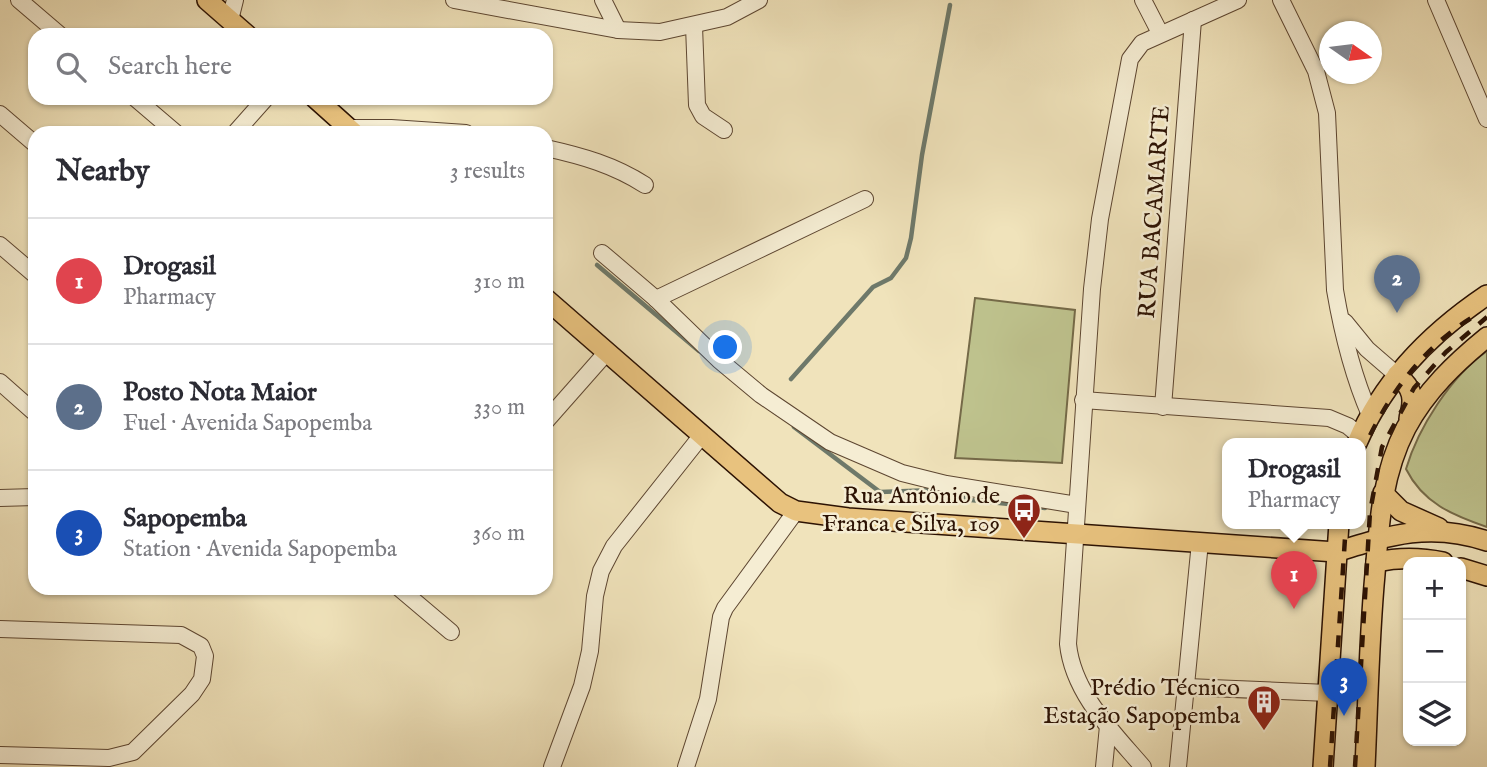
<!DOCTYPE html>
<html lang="en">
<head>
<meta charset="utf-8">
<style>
	body { margin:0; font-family:"IM FELL English",serif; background:#f7f7f7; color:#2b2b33 }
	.controls { position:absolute; right:21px; bottom:21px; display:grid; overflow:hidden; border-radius:14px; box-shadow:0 2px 5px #0004 }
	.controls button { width:63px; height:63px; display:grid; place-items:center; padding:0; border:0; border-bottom:2px solid #e1e1e2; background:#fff; color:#2b2b33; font:35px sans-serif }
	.compass { position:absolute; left:1319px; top:21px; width:63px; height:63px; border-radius:50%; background:#fff; box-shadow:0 2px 5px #0004; rotate:104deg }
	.you { position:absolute; left:726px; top:348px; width:24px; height:24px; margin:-18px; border:5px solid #fff; border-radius:50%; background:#1a73e8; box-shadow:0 0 0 10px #1a73e833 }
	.badge { display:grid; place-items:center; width:46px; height:46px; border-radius:50%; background:#8f2418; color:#fff; font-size:23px; font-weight:700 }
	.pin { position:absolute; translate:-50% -58px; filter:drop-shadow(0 2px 4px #0008) }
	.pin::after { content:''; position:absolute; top:37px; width:24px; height:21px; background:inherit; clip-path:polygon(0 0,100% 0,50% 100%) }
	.popup { position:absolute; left:1222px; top:438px; width:144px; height:91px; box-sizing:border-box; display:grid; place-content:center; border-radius:14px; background:#fff; filter:drop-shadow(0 2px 5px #0005); font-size:23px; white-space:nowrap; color:#7c7c81 }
	.popup b { font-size:26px; color:#2b2b33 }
	.popup::after { content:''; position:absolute; left:50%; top:100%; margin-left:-14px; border:14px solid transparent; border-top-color:#fff }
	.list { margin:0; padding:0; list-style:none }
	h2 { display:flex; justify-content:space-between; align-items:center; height:91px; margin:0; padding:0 28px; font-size:30px }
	h2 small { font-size:23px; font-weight:400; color:#7c7c81 }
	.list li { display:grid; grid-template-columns:46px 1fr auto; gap:21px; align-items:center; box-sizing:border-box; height:126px; padding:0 28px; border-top:2px solid #e1e1e2 }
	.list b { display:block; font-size:26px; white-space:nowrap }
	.list p { margin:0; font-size:23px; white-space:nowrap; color:#7c7c81 }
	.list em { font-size:23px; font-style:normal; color:#7c7c81 }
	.icon { flex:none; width:38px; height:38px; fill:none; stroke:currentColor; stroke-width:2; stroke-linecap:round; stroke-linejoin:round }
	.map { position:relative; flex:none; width:1487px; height:767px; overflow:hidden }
	.search { position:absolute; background:#fff; box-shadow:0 2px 5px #0004; left:28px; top:28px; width:525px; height:77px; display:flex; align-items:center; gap:18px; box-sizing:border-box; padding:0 24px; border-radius:21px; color:#7c7c81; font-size:26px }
	.panel { position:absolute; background:#fff; box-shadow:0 2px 5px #0004; left:28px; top:126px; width:525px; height:469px; border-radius:21px }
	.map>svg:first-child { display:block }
	.green { fill:#bec28d; stroke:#756a48; stroke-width:2 }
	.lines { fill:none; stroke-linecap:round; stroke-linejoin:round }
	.stream { stroke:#6e796a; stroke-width:4.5 }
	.minor-casing { stroke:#5d4631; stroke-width:18 }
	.major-casing { stroke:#2c1203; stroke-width:22 }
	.minor { stroke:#f5edd3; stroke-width:16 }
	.major { stroke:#e8c27e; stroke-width:19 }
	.rail { stroke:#2c1203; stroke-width:4.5; stroke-dasharray:12 12; stroke-linecap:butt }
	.labels { text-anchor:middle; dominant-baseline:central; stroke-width:5; stroke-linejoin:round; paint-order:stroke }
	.street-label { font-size:24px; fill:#2c1203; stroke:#f5edd3 }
	.poi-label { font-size:24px; fill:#2c1203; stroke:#f5edd3; text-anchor:end }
</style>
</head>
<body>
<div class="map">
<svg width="1487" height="767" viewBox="0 0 1487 767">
	<rect width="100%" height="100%" fill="#f0e3bb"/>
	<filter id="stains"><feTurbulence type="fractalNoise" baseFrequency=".00286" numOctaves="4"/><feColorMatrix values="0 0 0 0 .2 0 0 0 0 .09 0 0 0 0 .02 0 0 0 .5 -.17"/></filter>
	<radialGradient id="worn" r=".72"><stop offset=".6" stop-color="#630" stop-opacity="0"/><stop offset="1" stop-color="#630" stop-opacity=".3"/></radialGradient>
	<g class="green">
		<polygon points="975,298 1075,310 1062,463 955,458"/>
		<path d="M1487,351V527C1452,515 1423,503 1406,469C1418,428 1451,376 1487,351Z"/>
	</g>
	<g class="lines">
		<g class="stream">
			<polyline points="597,265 699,351"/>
			<polyline points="791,379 873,287 891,278 906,258 911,238 922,155 950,5"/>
			<polyline points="794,427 880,492 935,490 971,500 1045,508"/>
		</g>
		<g class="minor-casing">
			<g id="minor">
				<polyline points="19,0 60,35"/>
				<polyline points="454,0 618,30 660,32 727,17 759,0"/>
				<polyline points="603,0 618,30"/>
				<polyline points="1143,0 1160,33"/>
				<path d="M1281,0L1316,71L1327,113L1335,290C1342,331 1353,376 1370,415"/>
				<polyline points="1436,0 1487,119"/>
				<polyline points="230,20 235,0"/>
				<polyline points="694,26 697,105 703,116 724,130"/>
				<polyline points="135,98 176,133"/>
				<polyline points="0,114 35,144"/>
				<polyline points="349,128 391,128 466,133"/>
				<polyline points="235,133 266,98"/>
				<path d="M546,148C582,156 614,165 645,185"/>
				<polyline points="0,245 35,275"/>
				<polyline points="602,253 656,299 719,360 761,395 830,442 902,473 946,484 1077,505"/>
				<polyline points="656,299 865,199"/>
				<polyline points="1345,322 1367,349 1397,375"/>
				<polyline points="0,382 35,413"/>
				<polyline points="1083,400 1329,418 1348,426 1360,436"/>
				<polyline points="1163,407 1193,20"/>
				<polyline points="546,421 606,353"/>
				<polyline points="0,498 35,497"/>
				<polyline points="399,588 451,632"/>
				<polyline points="0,629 181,635 201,646 205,656 202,679 192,694 133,752 109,758 0,755"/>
				<polyline points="1187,687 1328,693"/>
				<polyline points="552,767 582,686 590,651 595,596 601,571 614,546 702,435"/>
				<polyline points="686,767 708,699 721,617 725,608 796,511"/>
				<polyline points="1104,767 1108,726"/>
				<path d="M1143,767C1112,731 1073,693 1068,644L1092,289L1100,219L1130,59L1142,43L1238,0"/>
				<polyline points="1178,767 1200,542"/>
			</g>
		</g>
		<g class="major-casing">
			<g id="major">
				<polyline points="207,0 247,35"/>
				<polyline points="315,98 354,133"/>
				<path d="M546,299L780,503L796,511L848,518L1336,552C1390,535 1430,522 1487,541"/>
				<path d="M1397,375C1413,388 1415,399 1409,418"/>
				<path d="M1357,443C1383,381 1432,332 1487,295"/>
				<polyline points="1383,493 1401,511 1439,528"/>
				<path d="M1376,562C1399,557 1419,557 1443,562"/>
				<polyline points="1461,568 1487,576"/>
				<polyline points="1323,767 1339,523"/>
				<path d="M1365,767C1368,703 1369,638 1375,574C1379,524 1382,474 1406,428C1426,391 1455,363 1487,337"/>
			</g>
		</g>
		<use href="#minor" class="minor"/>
		<use href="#major" class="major"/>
		<g class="rail">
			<path d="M1360,457C1385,399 1422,346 1478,314"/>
			<polyline points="1330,767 1346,523"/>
			<polyline points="1355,767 1370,512 1382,447 1414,388 1446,352 1487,317"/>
		</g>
	</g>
	<defs>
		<g id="bus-pin" transform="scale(1.75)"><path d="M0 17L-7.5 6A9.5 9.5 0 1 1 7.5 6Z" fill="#8f2418" stroke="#f5edd3"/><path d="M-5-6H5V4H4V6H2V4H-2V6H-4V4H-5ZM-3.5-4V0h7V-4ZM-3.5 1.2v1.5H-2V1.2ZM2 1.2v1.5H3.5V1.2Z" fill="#fff"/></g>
		<g id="building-pin" transform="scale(1.75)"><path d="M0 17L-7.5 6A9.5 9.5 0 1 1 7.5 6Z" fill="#8f2418" stroke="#f5edd3"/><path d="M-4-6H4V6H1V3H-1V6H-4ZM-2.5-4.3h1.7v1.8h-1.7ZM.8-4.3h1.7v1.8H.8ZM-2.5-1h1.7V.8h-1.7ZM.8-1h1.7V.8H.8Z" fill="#fff"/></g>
	</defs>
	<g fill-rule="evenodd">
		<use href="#bus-pin" x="1024" y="510"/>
		<use href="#building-pin" x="1264" y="702"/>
	</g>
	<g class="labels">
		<g class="street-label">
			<text transform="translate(1155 212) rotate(-86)">RUA BACAMARTE</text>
		</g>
		<g class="poi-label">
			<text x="1000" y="496">Rua Antônio de<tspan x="1000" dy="28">Franca e Silva, 109</tspan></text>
			<text x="1240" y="688">Prédio Técnico<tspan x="1240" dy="28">Estação Sapopemba</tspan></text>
		</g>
	</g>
	<rect width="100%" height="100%" filter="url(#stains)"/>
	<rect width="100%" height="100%" fill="url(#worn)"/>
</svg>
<div class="controls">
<button>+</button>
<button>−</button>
<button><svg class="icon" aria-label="layers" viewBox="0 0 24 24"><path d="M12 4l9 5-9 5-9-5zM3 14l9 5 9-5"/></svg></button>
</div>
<svg class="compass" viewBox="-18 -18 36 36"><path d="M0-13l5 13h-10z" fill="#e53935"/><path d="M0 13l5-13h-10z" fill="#7c7c81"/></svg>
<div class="you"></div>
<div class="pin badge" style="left:1294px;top:609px;background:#e0444e">1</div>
<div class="popup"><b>Drogasil</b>Pharmacy</div>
<div class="pin badge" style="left:1397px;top:313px;background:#5c6f8a">2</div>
<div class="pin badge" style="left:1344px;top:716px;background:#1a4fb4">3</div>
<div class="search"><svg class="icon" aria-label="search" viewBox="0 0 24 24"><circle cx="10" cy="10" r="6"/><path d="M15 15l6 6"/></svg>Search here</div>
<section class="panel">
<h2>Nearby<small>3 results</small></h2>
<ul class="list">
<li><span class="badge" style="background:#e0444e">1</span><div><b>Drogasil</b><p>Pharmacy</p></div><em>310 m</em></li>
<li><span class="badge" style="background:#5c6f8a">2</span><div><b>Posto Nota Maior</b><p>Fuel · Avenida Sapopemba</p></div><em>330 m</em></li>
<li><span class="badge" style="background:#1a4fb4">3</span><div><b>Sapopemba</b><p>Station · Avenida Sapopemba</p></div><em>360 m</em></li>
</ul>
</section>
</div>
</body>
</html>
